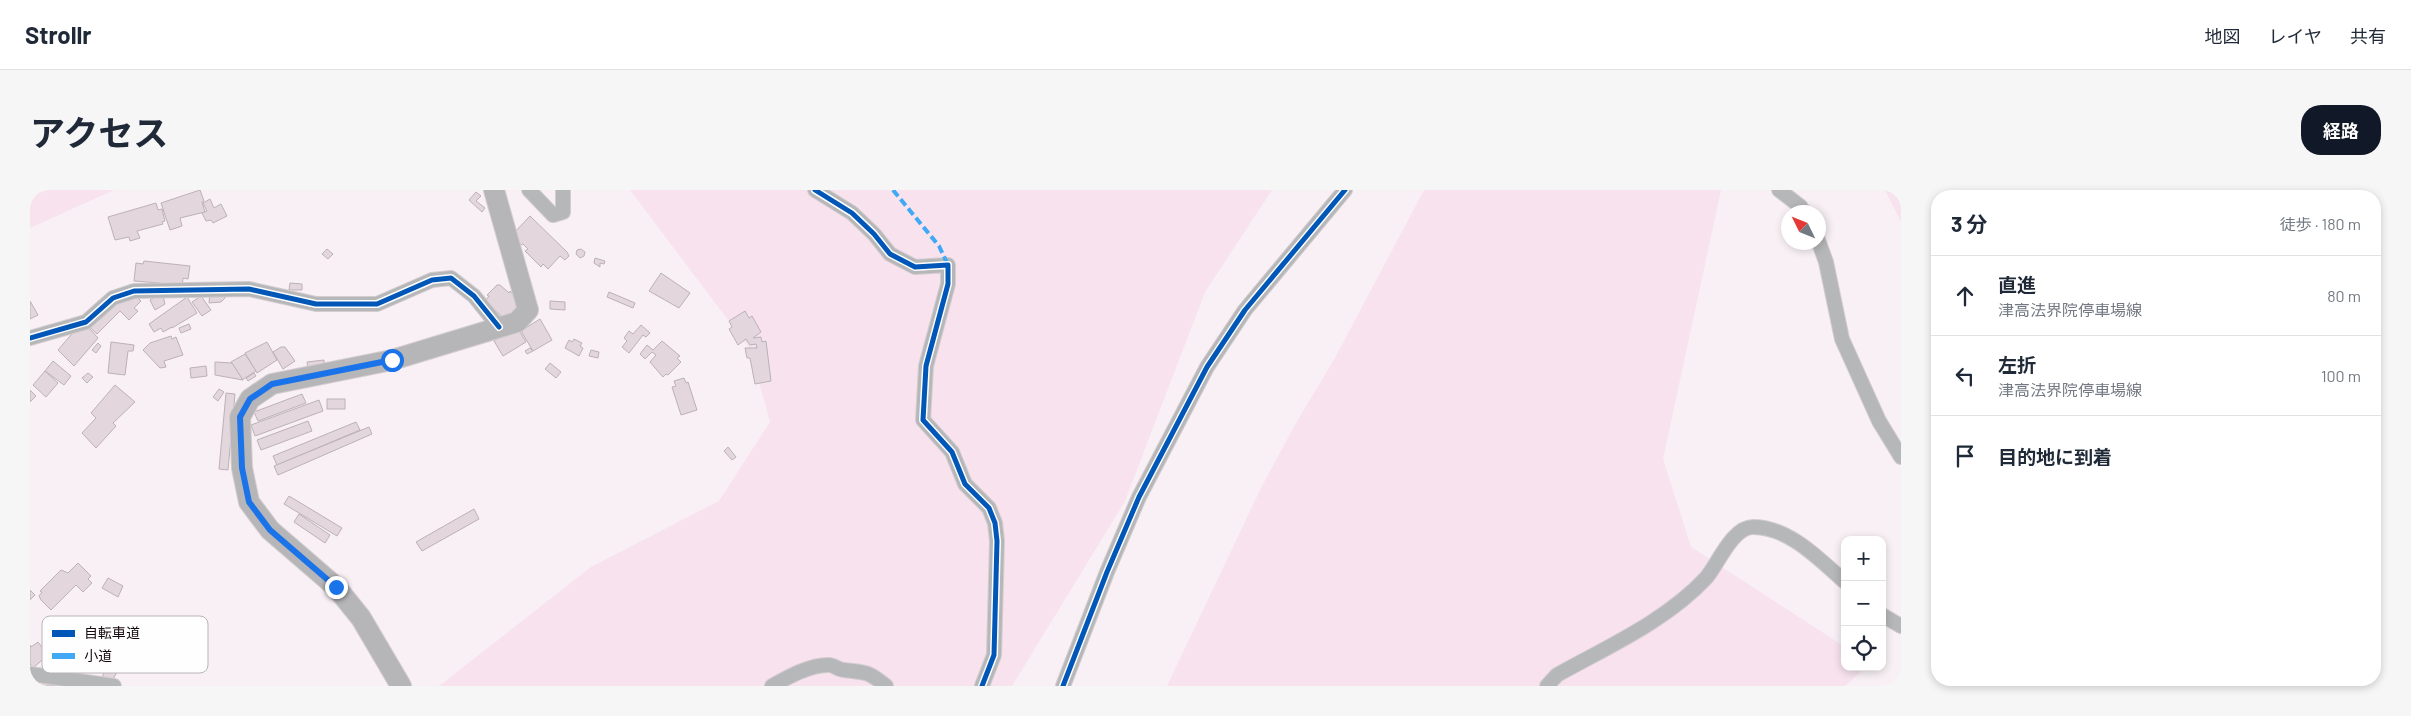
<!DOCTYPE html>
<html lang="ja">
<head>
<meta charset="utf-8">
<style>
	body { margin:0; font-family:Barlow,"Noto Sans JP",sans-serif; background:#f6f6f7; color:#1f2937 }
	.controls { position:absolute; right:15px; bottom:15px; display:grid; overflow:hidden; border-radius:10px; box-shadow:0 2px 8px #0003 }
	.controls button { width:45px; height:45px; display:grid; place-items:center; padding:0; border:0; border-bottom:1px solid #e0e1e3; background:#fff; color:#1f2937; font:25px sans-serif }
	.compass { position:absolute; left:1751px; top:15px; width:45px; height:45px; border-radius:50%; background:#fff; box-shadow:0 2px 8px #0003; rotate:313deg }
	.stop { position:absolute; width:15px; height:15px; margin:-11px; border:4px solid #1a73e8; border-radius:50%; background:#fff }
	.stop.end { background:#1a73e8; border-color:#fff; box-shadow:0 1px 5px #0008 }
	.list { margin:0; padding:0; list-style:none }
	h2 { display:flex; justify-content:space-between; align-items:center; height:65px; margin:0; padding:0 20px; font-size:21px }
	h2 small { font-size:16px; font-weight:400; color:#747a83 }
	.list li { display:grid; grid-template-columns:32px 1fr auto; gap:15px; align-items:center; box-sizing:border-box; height:80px; padding:0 20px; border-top:1px solid #e0e1e3 }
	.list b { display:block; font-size:19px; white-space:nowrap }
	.list p { margin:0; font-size:16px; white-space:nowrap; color:#747a83 }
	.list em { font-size:16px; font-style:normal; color:#747a83 }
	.icon { flex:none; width:28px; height:28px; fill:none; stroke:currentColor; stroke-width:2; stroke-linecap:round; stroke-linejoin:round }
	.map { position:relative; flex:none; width:1871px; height:496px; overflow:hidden; border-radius:20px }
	header { display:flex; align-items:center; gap:30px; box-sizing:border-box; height:70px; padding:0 25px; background:#fff; border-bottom:1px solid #e0e1e3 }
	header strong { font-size:24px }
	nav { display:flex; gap:28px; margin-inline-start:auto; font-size:18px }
	.intro { display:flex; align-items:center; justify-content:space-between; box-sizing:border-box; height:120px; padding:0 30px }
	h1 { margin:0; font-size:35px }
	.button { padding:12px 22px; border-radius:20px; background:#111827; color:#fff; font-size:18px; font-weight:700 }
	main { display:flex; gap:30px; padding:0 30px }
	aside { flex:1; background:#fff; border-radius:20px; box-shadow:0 2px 8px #0003 }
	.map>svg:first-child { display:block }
	.green { fill:#f7e2ed }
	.building { fill:#e3d7dd; stroke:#bbb1b6 }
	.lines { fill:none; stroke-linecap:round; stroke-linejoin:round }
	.street-casing { stroke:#d3cccf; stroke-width:16 }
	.secondary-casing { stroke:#d3cccf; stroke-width:22 }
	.street { stroke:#b6b7b8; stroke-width:14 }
	.secondary { stroke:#b6b6b8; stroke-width:20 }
	.quiet { stroke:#3fa9f5; stroke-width:4; stroke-dasharray:8 4; stroke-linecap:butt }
	.cycleway-casing { stroke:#fefefe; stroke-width:8 }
	.cycleway { stroke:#0057b8; stroke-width:5 }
	.route { stroke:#1a73e8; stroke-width:6 }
	.key { fill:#fefefe; stroke:#b8b4b6; stroke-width:1 }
	.key-label { font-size:14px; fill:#13080e }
</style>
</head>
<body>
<header>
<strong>Strollr</strong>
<nav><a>地図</a><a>レイヤ</a><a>共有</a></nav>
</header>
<div class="intro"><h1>アクセス</h1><a class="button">経路</a></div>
<main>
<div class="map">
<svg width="1871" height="496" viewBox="0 0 1871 496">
	<rect width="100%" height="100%" fill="#f8f0f4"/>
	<g class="green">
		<polygon points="0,0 84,0 0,38"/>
		<polygon points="600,0 1242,0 1175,102 1095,311 982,496 409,496 561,377 689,311 740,232 720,159"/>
		<polygon points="1394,0 1691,0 1633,269 1661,357 1815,457 1815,477 1836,477 1815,496 1137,496 1231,298 1266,233 1305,168"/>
		<polygon points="1855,0 1871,0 1871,32"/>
	</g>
	<g class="building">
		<polygon points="170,0 174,11 172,12 175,22 150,28 152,36 140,40 131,13"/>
		<polygon points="446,2 451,6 446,11 455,18 452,22 439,10"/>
		<polygon points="180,9 184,18 191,14 197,26 183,33 181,30 176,31 172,23 177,21 173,13"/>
		<polygon points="126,13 128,20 132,19 135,31 132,32 133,34 107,41 110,48 100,51 99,47 85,50 78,27"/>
		<polygon points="500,26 537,62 539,66 535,70 530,66 518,79 513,74 511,77 495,61 498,59 493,54 491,55 483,44"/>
		<polygon points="297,59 303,64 298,69 292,64"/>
		<polygon points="551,59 555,62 554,66 550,68 546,64 547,60"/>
		<polygon points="565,68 575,71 574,74 570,73 570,77 564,73"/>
		<polygon points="114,71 160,76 158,89 153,88 152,97 128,96 129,93 104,91 106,73 113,74"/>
		<polygon points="631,83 660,103 649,118 619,101"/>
		<polygon points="260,93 272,94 272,100 259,100"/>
		<polygon points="467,95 470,95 479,103 480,101 491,114 476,130 455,111 459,106 457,105"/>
		<polygon points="579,102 605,113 603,118 577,107"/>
		<polygon points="90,103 99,111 104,105 111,111 104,118 108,121 99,130 90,121 67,144 51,129 69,110 70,112"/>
		<polygon points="180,103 196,104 195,108 191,112 179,113"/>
		<polygon points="129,105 133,106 135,114 125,120 120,110"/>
		<polygon points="171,106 181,120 172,126 162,112"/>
		<polygon points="157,107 167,123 142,138 142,137 133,142 131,138 124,142 119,134"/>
		<polygon points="0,111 8,125 0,129"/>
		<polygon points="520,111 535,112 535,120 520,119"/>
		<polygon points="715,121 719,128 722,126 731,142 723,148 731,147 732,152 736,151 741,191 725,194 720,168 717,168 715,158 727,158 726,154 720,155 716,149 708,155 699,139 702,137 699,131"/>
		<polygon points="510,129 522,150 503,161 491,141"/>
		<polygon points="159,134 161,139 151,143 149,138"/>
		<polygon points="611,135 620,143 616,147 613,145 599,163 592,157 597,151 594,148 599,141 603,144"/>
		<polygon points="487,137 496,152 473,166 464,151"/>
		<polygon points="59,138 68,148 44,176 28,160 46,139"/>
		<polygon points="141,146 142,149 146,147 153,165 134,171 136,177 130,178 113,160 120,153"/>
		<polygon points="544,149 552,153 550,156 553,158 549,166 535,158 539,150 542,152"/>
		<polygon points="632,151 650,166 647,168 651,172 638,185 636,184 633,187 620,172 626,165 622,162 615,169 610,164 617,155 623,160"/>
		<polygon points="81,152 104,155 103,161 98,161 95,185 78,183"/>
		<polygon points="237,152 247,170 227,183 215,163"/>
		<polygon points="68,153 71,156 66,163 62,160"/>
		<polygon points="251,157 255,157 265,171 253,179 243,162"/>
		<polygon points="500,158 503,161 497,164 495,161"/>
		<polygon points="561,160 569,162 568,168 559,166"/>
		<polygon points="215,164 226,181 212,190 201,172"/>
		<polygon points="294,170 294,173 302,173 278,180 277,172"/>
		<polygon points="23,171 41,186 34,195 15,181"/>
		<polygon points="185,172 202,173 213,190 185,185"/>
		<polygon points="520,173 531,182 526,188 515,179"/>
		<polygon points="176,176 177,186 161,188 160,178"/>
		<polygon points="15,181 28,193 16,207 3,195"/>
		<polygon points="58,183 63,187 57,193 52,188"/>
		<polygon points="224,183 226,186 218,191 216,188"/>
		<polygon points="654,188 656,193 658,192 667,220 651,225 642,197 646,196 644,191"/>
		<polygon points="85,195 105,212 83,233 86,236 66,258 52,243 66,228 61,223"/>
		<polygon points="189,199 194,202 188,211 183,207"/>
		<polygon points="0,200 6,206 0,212"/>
		<polygon points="196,203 205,204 198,280 189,279"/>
		<polygon points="272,204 276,213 228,231 224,222"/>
		<rect x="297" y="209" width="18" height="10"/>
		<polygon points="289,210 293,221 225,246 221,235"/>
		<polygon points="278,231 282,241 231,260 227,250"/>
		<polygon points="326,232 330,240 247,275 243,266"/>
		<polygon points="339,237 342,244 248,285 244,276"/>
		<polygon points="698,257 706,267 702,270 694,261"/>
		<polygon points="259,306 312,338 307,346 254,314"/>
		<polygon points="444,319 449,329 392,361 386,352"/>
		<polygon points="269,324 300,345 295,353 264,332"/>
		<polygon points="48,373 61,386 58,389 62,393 53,402 46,395 21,420 11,410 9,406 12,402 10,401 31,380 38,383"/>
		<polygon points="78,388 93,396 88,407 72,398"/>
		<polygon points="0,400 5,405 0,410"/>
		<polygon points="8,452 18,465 3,478 0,474 0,455 1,457"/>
		<polygon points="77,477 87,482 81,493 71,489"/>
		<polygon points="4,490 12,495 16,490 20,490 29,496 0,496"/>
	</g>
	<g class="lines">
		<g class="street-casing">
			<g id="street">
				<polyline points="499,0 523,25 533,22 533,0"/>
				<polyline points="785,0 822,23 844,44 860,64 885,77 918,75 918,94 896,176 893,230 922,262 935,294 959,318 965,333 967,351 964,465 952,496"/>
				<polyline points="1749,0 1770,16 1774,22"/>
				<polyline points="1788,50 1796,72 1812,149 1849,231 1871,267"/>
				<polyline points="0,148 56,132 83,108 104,101 219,99 286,114 347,114 402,90 421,88 444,106 469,137"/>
				<polyline points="1852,425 1871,436"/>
				<polyline points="0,484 84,496"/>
				<path d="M742,496C758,487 781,474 800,475C805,476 809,480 814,480C837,483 838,481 856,496"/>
				<polyline points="1033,496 1077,382 1109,307 1177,177 1215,120 1315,0"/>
				<path d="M1517,496L1527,485C1577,457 1636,431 1676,388C1687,376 1702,337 1723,337C1759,337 1789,369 1815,392"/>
			</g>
		</g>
		<g class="secondary-casing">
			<polyline id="secondary" points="371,496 331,428 306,397 240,340 219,312 212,278 210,227 220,209 242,194 362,170 487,132 498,120 464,0"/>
		</g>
		<use href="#street" class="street"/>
		<use href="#secondary" class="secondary"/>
		<polyline class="quiet" points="863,0 909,56 918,75"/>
		<g class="cycleway-casing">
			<g id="cycleway">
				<polyline points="785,0 822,23 844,44 860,64 885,77 918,75 918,94 896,176 893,230 922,262 935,294 959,318 965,333 967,351 964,465 952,496"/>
				<polyline points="0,148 56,132 83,108 104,101 219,99 286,114 347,114 402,90 421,88 444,106 469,137"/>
				<polyline points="1033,496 1077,382 1109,307 1177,177 1215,120 1315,0"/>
			</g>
		</g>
		<use href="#cycleway" class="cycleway"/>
	</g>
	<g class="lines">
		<polyline class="route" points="306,397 240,340 219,312 212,278 210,227 220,209 242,194 362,170"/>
	</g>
	<rect x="12" y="426" width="166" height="57" rx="8" class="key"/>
	<rect x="22" y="440" width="23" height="7" fill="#0057b8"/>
	<rect x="22" y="463" width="23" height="6" fill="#3fa9f5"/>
	<g class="key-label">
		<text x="54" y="448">自転車道</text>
		<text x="54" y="471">小道</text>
	</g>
</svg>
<div class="controls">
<button>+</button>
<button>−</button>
<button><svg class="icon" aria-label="locate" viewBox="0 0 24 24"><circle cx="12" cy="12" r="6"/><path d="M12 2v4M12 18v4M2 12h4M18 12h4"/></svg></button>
</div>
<svg class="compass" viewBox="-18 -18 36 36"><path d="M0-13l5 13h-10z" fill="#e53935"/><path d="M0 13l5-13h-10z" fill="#747a83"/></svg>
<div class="stop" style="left:362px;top:170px"></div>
<div class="stop end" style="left:306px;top:397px"></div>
</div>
<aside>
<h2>3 分<small>徒歩 · 180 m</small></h2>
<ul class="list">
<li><svg class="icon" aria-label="ahead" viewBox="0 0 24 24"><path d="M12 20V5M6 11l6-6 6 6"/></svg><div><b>直進</b><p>津高法界院停車場線</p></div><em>80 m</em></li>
<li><svg class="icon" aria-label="left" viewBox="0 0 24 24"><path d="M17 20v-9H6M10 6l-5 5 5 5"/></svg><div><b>左折</b><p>津高法界院停車場線</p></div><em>100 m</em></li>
<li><svg class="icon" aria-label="arrive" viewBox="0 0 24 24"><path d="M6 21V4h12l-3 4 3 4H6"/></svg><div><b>目的地に到着</b></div></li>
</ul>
</aside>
</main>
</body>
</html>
